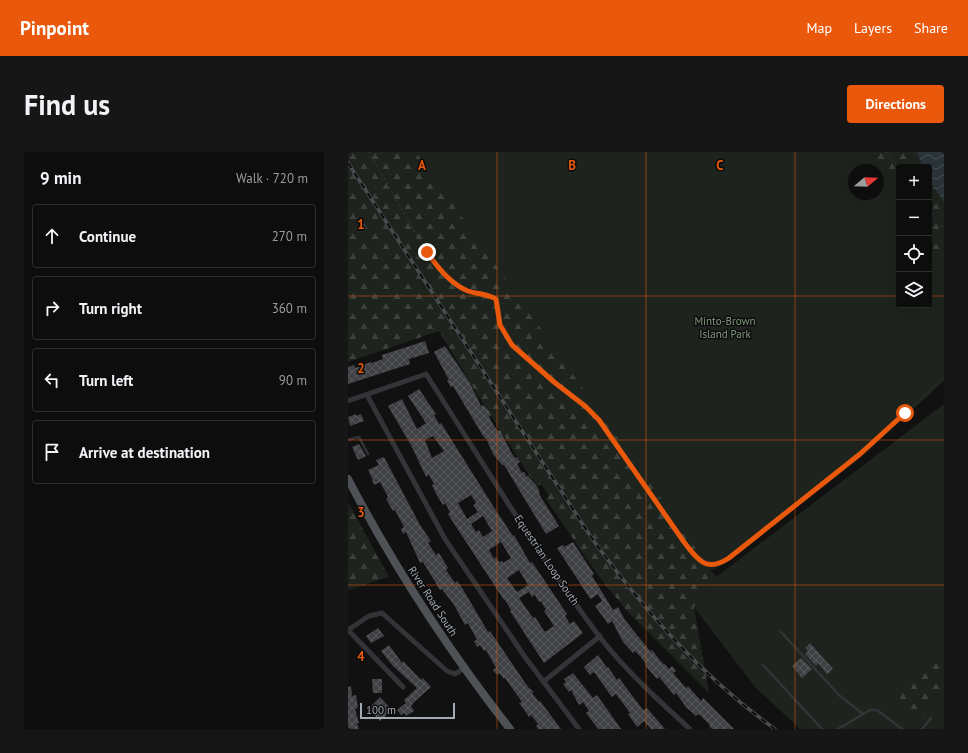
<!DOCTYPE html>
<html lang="en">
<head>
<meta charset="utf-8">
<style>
	body { margin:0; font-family:"PT Sans",sans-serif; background:#161617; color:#f1f3f6 }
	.controls { position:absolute; right:12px; top:12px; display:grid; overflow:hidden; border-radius:4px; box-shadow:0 4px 16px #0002 }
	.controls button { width:36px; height:36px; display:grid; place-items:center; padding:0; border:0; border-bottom:1px solid #2d2d2e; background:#0d0d0e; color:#f1f3f6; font:20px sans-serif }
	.compass { position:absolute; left:500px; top:12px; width:36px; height:36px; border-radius:50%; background:#0d0d0e; box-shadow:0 4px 16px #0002; rotate:71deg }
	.scale { position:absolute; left:12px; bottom:10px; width:95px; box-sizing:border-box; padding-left:4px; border:2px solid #a3aab2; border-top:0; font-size:11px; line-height:14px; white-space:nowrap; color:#a3aab2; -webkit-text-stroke:3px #0c0c0d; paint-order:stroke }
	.stop { position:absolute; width:12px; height:12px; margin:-9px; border:3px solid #ea580c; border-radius:50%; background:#fff }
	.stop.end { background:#ea580c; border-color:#fff; box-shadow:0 1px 4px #0008 }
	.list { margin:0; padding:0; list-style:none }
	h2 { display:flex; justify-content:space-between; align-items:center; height:52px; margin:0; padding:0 16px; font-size:17px }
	h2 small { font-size:13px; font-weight:400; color:#9a9c9e }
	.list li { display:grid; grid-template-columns:26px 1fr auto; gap:12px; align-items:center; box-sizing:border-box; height:64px; margin:0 8px 8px; padding:0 8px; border:1px solid #2d2d2e; border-radius:4px }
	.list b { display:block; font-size:15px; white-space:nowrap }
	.list em { font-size:13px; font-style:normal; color:#9a9c9e }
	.icon { flex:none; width:22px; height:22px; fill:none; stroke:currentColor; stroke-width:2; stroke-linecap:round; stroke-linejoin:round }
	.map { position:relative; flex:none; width:596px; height:577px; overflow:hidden; border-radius:4px }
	header { display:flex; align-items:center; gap:24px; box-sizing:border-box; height:56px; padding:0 20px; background:#ea580c; color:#fff }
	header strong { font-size:19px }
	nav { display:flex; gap:22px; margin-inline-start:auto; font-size:14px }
	.intro { display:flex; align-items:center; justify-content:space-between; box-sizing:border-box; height:96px; padding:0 24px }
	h1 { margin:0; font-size:28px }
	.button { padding:10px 18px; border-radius:4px; background:#ea580c; color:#fff; font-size:14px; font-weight:700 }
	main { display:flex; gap:24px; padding:0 24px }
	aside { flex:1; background:#0d0d0e; border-radius:4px; box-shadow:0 4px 16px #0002 }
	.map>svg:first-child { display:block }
	.green { fill:#1e241d; fill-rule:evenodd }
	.forest { fill:url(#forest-firs) }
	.water { fill:url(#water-waves) }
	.building { fill:url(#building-cross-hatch); fill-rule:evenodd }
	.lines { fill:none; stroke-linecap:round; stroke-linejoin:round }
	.path { stroke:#383b3d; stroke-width:1; stroke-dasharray:2 3; stroke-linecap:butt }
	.service { stroke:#323437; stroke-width:2.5 }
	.minor { stroke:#323437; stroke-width:5 }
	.primary { stroke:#4e5155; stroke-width:8 }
	.rail-casing { stroke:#494c4f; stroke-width:3.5 }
	.rail { stroke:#0c0c0d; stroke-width:2; stroke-dasharray:6; stroke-linecap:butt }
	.route { stroke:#ea580c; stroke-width:5 }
	.grid { fill:none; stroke:#e8590c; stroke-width:1; stroke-opacity:0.55 }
	.labels { text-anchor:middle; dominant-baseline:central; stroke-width:3; stroke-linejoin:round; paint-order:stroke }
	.park-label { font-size:11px; fill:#809b7b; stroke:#0c0c0d }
	.street-label { font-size:11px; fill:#a3aab2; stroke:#0c0c0d }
	.grid-label { font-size:13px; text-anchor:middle; font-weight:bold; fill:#e8590c; stroke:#0c0c0d; stroke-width:3; stroke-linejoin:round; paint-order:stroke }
</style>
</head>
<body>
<header>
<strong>Pinpoint</strong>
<nav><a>Map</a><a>Layers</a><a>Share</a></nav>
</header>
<div class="intro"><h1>Find us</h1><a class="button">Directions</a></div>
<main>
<aside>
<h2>9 min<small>Walk · 720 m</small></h2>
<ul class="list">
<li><svg class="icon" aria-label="ahead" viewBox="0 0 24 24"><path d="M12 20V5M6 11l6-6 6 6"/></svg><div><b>Continue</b></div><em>270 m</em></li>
<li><svg class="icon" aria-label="right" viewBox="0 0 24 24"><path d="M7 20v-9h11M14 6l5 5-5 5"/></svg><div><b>Turn right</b></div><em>360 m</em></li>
<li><svg class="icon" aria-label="left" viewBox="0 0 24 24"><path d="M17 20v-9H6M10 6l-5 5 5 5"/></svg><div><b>Turn left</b></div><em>90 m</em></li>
<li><svg class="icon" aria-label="arrive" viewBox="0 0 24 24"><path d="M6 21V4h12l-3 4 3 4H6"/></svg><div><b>Arrive at destination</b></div></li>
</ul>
</aside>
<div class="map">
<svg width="596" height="577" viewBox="0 0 596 577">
	<defs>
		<pattern id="forest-firs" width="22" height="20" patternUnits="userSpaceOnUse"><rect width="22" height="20" fill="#1e241d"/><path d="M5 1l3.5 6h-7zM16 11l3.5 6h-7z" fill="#3c413b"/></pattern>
		<pattern id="water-waves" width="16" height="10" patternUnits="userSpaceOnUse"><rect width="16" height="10" fill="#2b3539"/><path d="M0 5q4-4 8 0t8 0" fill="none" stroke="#475053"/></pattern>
		<pattern id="building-cross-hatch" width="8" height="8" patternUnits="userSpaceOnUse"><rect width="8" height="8" fill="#404145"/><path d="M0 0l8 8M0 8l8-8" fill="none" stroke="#585a5d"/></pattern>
	</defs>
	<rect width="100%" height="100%" fill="#111112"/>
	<g class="green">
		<path d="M9,0H596V229L518,301L378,411L366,418L356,416ZM551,15H581V153H551ZM506,18H530V42H506Z"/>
		<polygon points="596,252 596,577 452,577 407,535 346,455 368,425"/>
	</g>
	<g class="forest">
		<polygon points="0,0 68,0 368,425 346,455 361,541 279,459 249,422 198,347 201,344 193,332 190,334 181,323 131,245 91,179 0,210"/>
		<polygon points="521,0 596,0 596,129 581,83 581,15 551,15 551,27"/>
		<polygon points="0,350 41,425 0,438"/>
		<polygon points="596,493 596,544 573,566 543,545"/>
	</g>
	<polygon class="water" points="569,0 596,0 596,50 581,28 581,15 575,15"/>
	<g class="building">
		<polygon points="77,189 81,201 61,207 62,212 0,232 0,215 6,213 7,216 23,210 24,211 35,207 34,203"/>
		<polygon points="97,194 122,231 133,254 135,253 140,258 143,263 141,265 146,274 150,279 152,278 163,300 167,306 169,305 172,310 169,312 174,321 176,320 179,325 180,324 189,334 192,341 191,342 211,374 198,382 156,313 154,313 145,302 138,286 137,287 105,234 103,235 99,229 101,228 86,200"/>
		<path d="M71,237L88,262L86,263L91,272L93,271L147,357L165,384L166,383L182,411L184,410L215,456L219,462L217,464L222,472L226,469L235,481L196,511L162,459L163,458L157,448H156L105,370L100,362L102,360L97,351L95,353L88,342L84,333L86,332L81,323L78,325L64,295L40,254L54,247L69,277L78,271L60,244ZM85,284L96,299L84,306L77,288ZM123,343L128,351L125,353L130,360L119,367L110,351ZM135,364L144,379L135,385L131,378L128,380L123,372ZM153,390L163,406L155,411L154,409L151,410L148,405L146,407L141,398ZM171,418L180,433L169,440L159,426ZM181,440L184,445L187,443L191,450L193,449L198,458L196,459L206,474L197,480L187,465L185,466L171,446Z"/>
		<polygon points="8,262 8,264 13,262 16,269 2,274 0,265"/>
		<polygon points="11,292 18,304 10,308 4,295"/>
		<polygon points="36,305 72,373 83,389 80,391 88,403 91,401 100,416 98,418 107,431 109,429 113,434 140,480 142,479 180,535 186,540 184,541 191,550 192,549 213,577 190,577 188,574 190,572 183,563 181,565 177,559 171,551 174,550 157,526 156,527 151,521 149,523 145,518 148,516 138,498 136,499 132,493 129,495 126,489 129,488 120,471 117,473 106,453 94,437 92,438 75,410 72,411 58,380 55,382 53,377 56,375 47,358 45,359 38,347 40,345 32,330 26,333 24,329 25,328 20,318 31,313 28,308"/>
		<polygon points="225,390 246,422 244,424 265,458 270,455 277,468 302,499 304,498 315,512 316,511 321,517 324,514 328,519 325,521 338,536 340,534 353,549 355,546 386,577 364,577 361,574 362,573 353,564 350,562 348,564 338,555 328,541 326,543 311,525 309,527 297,513 298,512 292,504 287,499 285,501 275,490 264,469 260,472 247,454 254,449 250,442 243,447 241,445 209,396 215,393 216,395"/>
		<polygon points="30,476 36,484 23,491 18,484"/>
		<polygon points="462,491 485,517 479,522 470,511 468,514 457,502 460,499 457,496"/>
		<polygon points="41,493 54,511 55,509 73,528 75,526 83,535 66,550 63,554 66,559 58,564 56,561 53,563 49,558 58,551 56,548 69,536 45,514 33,499"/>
		<polygon points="250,503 259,516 260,515 269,528 271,526 295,558 299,556 317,577 303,577 296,569 289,575 280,562 282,561 268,542 264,545 246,520 242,523 236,515"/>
		<polygon points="453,506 464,517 454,526 444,514"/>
		<polygon points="225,521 245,546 249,543 273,577 250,577 238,561 241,559 235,550 231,553 223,538 221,540 215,532 218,530 216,527"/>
		<polygon points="24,527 34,527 34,541 25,541"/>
		<polygon points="3,534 4,544 8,543 10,556 7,557 11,571 9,572 11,577 0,577 0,535"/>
		<polygon points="32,545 44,558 32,569 22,558 24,556 23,554"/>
	</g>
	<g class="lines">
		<g class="path">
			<polyline points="21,0 71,87 93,119 104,129 119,138 148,147 152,173 164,193 206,230 237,254 251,268 347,404 356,411 363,413 372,411 381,406 512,302 596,225"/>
			<polyline points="538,0 551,17"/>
			<polyline points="581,57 596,76"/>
		</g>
		<g class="service">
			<polyline points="0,288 11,285 20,302"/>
			<polyline points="433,480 492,544 515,562"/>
			<polyline points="415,513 474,577"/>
			<polyline points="490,577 522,558 529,558 554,577"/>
			<polyline points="574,577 583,566"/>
		</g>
		<g class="minor">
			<polyline points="19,243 97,387 177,505 231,577"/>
			<path d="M0,249L78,222C134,309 188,400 251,484C277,518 310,548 342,577"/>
			<polyline points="0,478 21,464 34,461 99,519 107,522 116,516"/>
			<polyline points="0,478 55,535"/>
			<polyline points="195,530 252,484"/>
		</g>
		<path class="primary" d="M0,327C46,415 101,499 162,577"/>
		<g class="rail-casing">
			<path id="rail" d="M0,11L243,385C295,457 354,525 427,577"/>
		</g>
		<use href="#rail" class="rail"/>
	</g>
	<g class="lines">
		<path class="route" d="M79,100C89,115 102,132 120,139C129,142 140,142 148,147L152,173L164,193L206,230L237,254L251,268L336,390C350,408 358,421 381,406L512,302L557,261"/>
	</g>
	<path class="grid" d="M149,0V577M298,0V577M447,0V577M0,144H551M581,144H596M0,288H596M0,433H596"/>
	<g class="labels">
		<g class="park-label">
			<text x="377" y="169">Minto-Brown<tspan x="377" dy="13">Island Park</tspan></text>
		</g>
		<g class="street-label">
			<text transform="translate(199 408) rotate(56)">Equestrian Loop South</text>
			<text transform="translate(85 449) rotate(57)">River Road South</text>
		</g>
	</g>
	<g class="grid-label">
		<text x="74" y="18">A</text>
		<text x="224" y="18">B</text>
		<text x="372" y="18">C</text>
		<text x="13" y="77">1</text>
		<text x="13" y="221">2</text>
		<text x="13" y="365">3</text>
		<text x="13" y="509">4</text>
	</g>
</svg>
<div class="controls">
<button>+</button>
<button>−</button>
<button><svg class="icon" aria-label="locate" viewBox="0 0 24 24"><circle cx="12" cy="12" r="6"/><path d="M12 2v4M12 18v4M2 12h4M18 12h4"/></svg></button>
<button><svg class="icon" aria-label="layers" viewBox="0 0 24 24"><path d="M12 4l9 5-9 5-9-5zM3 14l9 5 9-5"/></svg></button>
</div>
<svg class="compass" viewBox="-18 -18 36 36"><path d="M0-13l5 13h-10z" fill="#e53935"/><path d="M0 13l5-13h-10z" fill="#9a9c9e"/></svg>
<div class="scale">100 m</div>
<div class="stop" style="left:557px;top:261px"></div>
<div class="stop end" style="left:79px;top:100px"></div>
</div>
</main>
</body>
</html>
